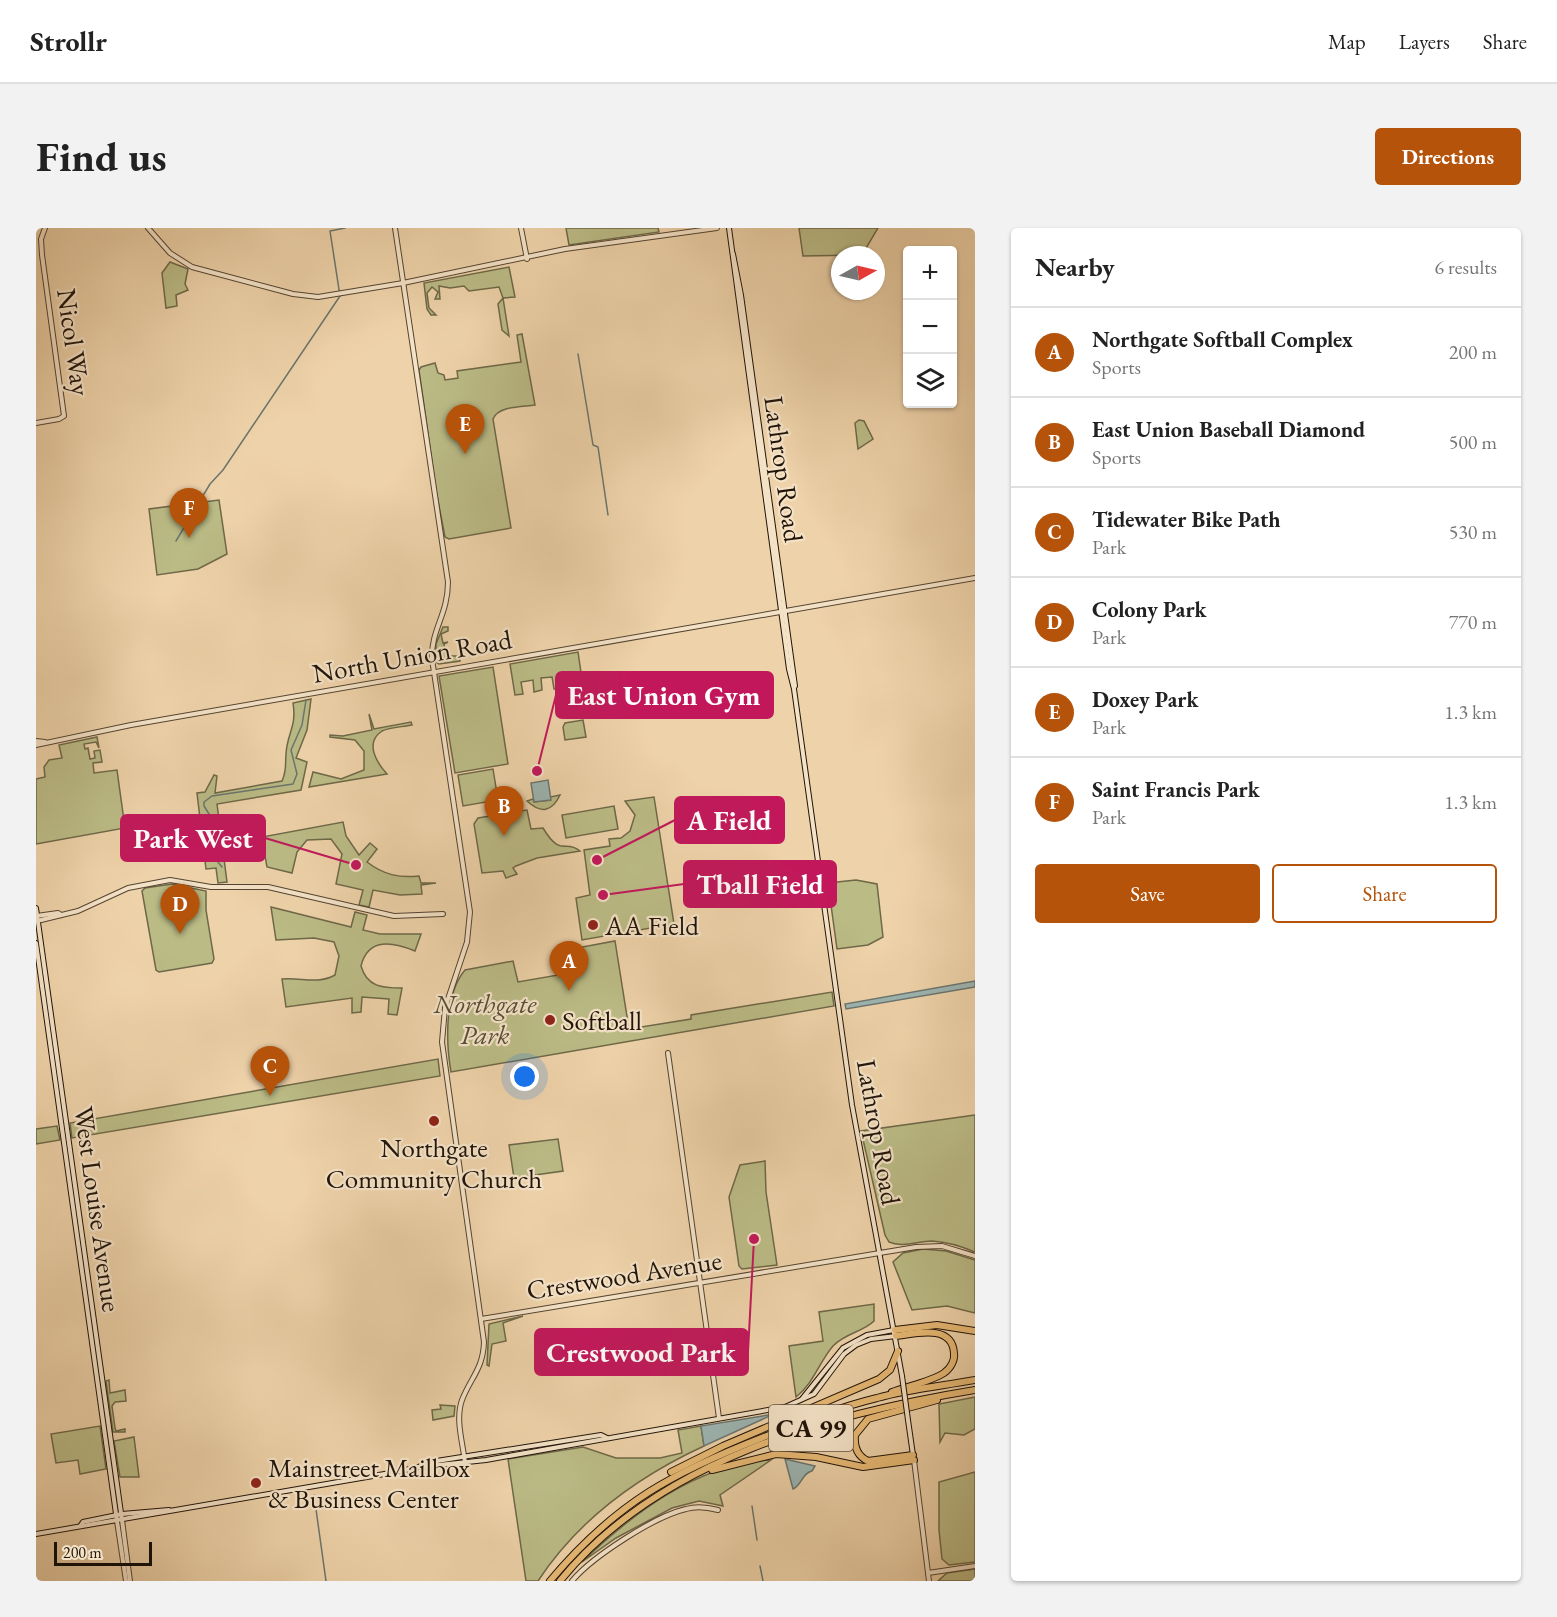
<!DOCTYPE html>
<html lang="en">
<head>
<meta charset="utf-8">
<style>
	body { margin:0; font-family:"EB Garamond",serif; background:#f2f2f2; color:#222 }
	.controls { position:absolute; right:18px; top:18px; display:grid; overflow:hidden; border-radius:6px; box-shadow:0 2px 4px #0004 }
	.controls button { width:54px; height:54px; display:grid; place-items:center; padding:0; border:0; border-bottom:2px solid #e0e0e0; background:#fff; color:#222; font:30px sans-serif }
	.compass { position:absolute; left:795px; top:18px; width:54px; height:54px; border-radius:50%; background:#fff; box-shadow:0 2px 4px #0004; rotate:82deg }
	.scale { position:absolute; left:18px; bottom:15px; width:98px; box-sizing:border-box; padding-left:6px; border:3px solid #201409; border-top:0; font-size:16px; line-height:21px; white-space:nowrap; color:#201409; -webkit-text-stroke:4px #f4e2c7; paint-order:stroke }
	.you { position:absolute; left:489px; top:849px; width:21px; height:21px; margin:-15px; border:4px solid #fff; border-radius:50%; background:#1a73e8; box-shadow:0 0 0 9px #1a73e833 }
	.badge { display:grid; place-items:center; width:39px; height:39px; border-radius:50%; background:#b45309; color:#fff; font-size:20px; font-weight:700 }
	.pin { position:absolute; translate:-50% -50px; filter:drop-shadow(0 2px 3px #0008) }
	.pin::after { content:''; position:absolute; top:32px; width:21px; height:18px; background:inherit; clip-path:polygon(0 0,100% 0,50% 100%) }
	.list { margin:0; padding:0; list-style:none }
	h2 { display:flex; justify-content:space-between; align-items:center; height:78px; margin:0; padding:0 24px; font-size:26px }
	h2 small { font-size:20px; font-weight:400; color:#767676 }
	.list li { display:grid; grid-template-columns:39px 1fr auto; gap:18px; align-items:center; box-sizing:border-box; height:90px; padding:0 24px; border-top:2px solid #e0e0e0 }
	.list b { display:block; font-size:22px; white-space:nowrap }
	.list p { margin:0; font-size:20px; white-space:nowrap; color:#767676 }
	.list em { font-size:20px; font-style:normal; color:#767676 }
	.actions { display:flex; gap:12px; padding:18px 24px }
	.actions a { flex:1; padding:14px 0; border:2px solid #b45309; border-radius:6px; text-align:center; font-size:21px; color:#b45309 }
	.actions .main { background:#b45309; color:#fff }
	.icon { flex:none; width:33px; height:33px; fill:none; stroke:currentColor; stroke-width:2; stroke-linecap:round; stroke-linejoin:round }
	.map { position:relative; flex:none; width:939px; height:1353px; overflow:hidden; border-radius:6px }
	header { display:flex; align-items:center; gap:36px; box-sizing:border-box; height:84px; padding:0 30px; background:#fff; border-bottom:2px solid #e0e0e0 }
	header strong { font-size:28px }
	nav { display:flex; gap:33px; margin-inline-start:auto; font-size:21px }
	.intro { display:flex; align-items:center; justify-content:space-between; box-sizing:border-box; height:144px; padding:0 36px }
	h1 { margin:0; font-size:42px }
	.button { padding:15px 27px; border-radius:6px; background:#b45309; color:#fff; font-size:21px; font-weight:700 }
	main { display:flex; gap:36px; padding:0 36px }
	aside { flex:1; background:#fff; border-radius:6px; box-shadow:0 2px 4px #0004 }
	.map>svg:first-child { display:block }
	.green { fill:#bbbb86; stroke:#6e6848; stroke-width:1.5 }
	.water { fill:#9cb5b2; stroke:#6a756e; stroke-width:1.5 }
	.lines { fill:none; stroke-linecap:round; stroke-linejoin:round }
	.stream { stroke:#6a756e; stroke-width:1.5 }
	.tertiary-casing { stroke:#544431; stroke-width:6 }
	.secondary-casing { stroke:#201409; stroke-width:6 }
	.motorway-casing { stroke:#201409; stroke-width:8 }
	.tertiary { stroke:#f4e2c7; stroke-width:4 }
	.secondary { stroke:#f4e2c7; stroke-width:4 }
	.motorway { stroke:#e7b974; stroke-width:6 }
	.secondary-bridge-casing { stroke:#201409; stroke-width:6; stroke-linecap:butt }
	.secondary-bridge { stroke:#f4e2c7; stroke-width:4 }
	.poi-dot { fill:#8f2418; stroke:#f4e2c7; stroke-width:2 }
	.labels { text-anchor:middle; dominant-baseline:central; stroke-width:4.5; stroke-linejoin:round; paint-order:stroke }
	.shield { fill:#f4e2c7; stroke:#605242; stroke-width:1.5 }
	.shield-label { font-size:26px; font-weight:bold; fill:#201409 }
	.street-label { font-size:27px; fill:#201409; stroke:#f4e2c7 }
	.poi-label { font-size:27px; fill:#201409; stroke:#f4e2c7; text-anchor:start }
	.park-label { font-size:27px; font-style:italic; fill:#564e35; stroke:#f4e2c7 }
	.leader { fill:none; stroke:#c2185b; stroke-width:2 }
	.callout-dot { fill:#c2185b; stroke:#f4e2c7; stroke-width:2 }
	.callout { fill:#c2185b; stroke:#c2185b; stroke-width:2 }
	.callout-label { font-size:28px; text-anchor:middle; font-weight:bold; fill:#fff }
</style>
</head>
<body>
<header>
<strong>Strollr</strong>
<nav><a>Map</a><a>Layers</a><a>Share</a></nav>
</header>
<div class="intro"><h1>Find us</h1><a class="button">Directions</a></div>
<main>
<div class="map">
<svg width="939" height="1353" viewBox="0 0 939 1353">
	<rect width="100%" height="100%" fill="#eed2a9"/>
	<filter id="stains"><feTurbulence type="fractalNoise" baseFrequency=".00333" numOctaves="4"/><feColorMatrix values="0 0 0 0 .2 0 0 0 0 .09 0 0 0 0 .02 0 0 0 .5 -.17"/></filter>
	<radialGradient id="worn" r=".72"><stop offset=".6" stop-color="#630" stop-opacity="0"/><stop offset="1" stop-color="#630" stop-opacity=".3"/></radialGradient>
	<g class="green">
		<polygon points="530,0 622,0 623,4 533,17"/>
		<polygon points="763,0 842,0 826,27 767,28"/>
		<polygon points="134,34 152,41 149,56 152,62 140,67 141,78 130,80 126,45"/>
		<polygon points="473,39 479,69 467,70 473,108 466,102 462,76 467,70 463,59 433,63 428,58 414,60 403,58 404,71 399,71 402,64 396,59 391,65 393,80 400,87 395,87 391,81 388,55"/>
		<path d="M486,106L499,177C485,179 462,178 457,191L475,300L413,311L409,309L400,262L383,142L385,139L399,135L402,145L408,147L409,152L422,150L421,143L485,134L481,107Z"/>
		<polygon points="823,192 828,193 837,211 822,221 819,195"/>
		<polygon points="183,272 191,326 162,341 121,347 113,281"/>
		<polygon points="407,399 412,399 412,403 405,406 407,415 412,414 408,416 410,428 423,428 424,433 403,436 400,434 400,416"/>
		<polygon points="542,424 547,458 521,462 518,461 516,449 505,450 506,462 498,464 497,452 485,454 487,466 479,467 474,436"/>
		<polygon points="457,439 472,536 419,545 403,448"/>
		<path d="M275,471L271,502L260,530L271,534L265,562L181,576L191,654L182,655L180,640L170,641L161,565L169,564L178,547L181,548L179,565L246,553C251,542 249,537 250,526C251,505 261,499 257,475Z"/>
		<path d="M333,486L338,501L375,494L376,497C367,499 354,499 346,503C328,515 341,535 351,546L273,559L277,544L305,551L328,542V523L319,512L294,509V507L307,508L336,502Z"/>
		<polygon points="547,492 550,509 529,512 527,499 529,495"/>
		<polygon points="61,509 63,520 60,514 48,516 49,521 52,520 54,531 59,530 58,523 64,522 66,534 57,535 58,545 81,542 89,600 0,616 0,551 9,549 8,539 13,532 26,530 23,517"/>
		<polygon points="457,541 462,572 427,578 422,547"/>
		<path d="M524,567C516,584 505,586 491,573L497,571L498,574L514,572V569Z"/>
		<polygon points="618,569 638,696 546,712 540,670 554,667 548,622 574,618 573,611 585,610 594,603 599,587 589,573"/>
		<polygon points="578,578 582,601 530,610 526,587"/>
		<path d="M491,582L495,601L507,600C525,630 529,611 544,623L501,630L480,638L477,640L481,646L470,650L467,643L446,645L438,596L442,590Z"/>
		<path d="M307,594L310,608L323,627L334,615L341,621L331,634C348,647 363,650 383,648L385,655H400L385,657L386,666L364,667L337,662L333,679L323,677L327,662L300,656L306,626L295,611L271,612L261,624L256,645L231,639L229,628L213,630L229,626L226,609Z"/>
		<polygon points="820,652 841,656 847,709 832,717 801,721 792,655"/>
		<polygon points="136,656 170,663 170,682 178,731 176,735 123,744 120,742 106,663 109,660"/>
		<path d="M235,679L315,699L319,684L331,687L327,702L344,706H385L379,723C357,714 332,709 325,738C331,759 346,760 366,760L361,787L352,786L353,771L326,769L325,784L316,785V770L250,779L246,751C265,749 281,757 299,747L303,728L298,714L278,710L240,712Z"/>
		<path d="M579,713L593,801L655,791V787L796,764L798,778L415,844C410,815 408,767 429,742L477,733L482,754L534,745L530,722Z"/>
		<polygon points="402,831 404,848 36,910 34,895"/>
		<path d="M939,887V1024C925,1018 912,1014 896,1013C882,1013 866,1020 853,1014L849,1007L825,903Z"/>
		<polygon points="21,898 24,912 0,916 0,901"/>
		<polygon points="522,911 527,943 478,950 473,917"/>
		<polygon points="729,933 730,964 741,1037 706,1041 703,1038 693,969 704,937"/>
		<polygon points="887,1021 910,1023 939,1032 939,1085 911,1078 876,1082 857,1034 867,1025"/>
		<path d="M838,1076V1093C827,1104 809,1105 797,1118C783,1134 778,1155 760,1169L753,1118L787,1113L783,1084Z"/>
		<polygon points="487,1088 467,1095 470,1113 456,1116 453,1138 451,1137 453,1096"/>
		<polygon points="73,1152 74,1165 89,1162 90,1173 79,1174 76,1178 79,1200 80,1203 89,1201 89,1204 77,1204 70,1153"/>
		<polygon points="939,1169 939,1201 928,1207 909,1205 904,1214 903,1176"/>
		<polygon points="404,1177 419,1178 418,1188 397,1192 396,1182 405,1181"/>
		<polygon points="64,1198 70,1241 44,1246 42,1232 20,1235 15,1206"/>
		<path d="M665,1198L668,1218C603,1248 542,1292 502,1353H490L472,1231L547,1219L580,1230H624L646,1225L642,1202Z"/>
		<polygon points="98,1209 103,1249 84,1249 78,1213"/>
		<path d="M735,1232L684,1267L687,1278L663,1273L636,1280L580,1310L546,1334C596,1286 662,1235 735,1232Z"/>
		<polygon points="939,1244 939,1334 913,1337 906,1331 903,1302 903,1254"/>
		<polygon points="939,1341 939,1353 902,1353 911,1345"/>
	</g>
	<g class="water">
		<polygon points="512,552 515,572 498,574 495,555"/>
		<polygon points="939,753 939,759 810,781 809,776"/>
		<polygon points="738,1186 668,1218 665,1198"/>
		<path d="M749,1231L779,1238L776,1243C766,1245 766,1257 757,1261Z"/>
	</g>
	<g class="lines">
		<g class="stream">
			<polyline points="542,126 557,217 562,219 572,287"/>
			<polyline points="140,313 174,256 187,242 304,68 294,3 309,0"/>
			<polyline points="186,639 173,623 178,594 168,578 168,574 176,568 257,556 261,546 255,522 266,497 270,472"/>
			<polyline points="278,1267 290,1353"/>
			<polyline points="716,1278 721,1312"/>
			<polyline points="724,1338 727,1353"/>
		</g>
		<g class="tertiary-casing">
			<g id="tertiary">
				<polyline points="112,0 134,25 156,39 257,66 282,69 367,55 529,21 681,0"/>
				<path d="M359,0L412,354C412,387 395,401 396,431L434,684L431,714L409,780L406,814L448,1114C447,1141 435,1149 426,1172C419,1192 427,1215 429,1235"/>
				<polyline points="485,0 491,31"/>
				<polyline points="0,195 23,191 28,188 6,27 5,11 9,0"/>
				<polyline points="0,513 9,514"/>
				<polyline points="0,517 95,497 939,350"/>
				<polyline points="0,688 22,685 25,687"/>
				<polyline points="1,693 42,683 92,660 134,652 175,659 232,659 358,688 407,686"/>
				<polyline points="632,825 683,1190"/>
				<polyline points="445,1091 880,1019 906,1018 939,1028"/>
				<polyline points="878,1232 893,1353"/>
				<polyline points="86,1292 94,1353"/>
				<polyline points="81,1293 90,1353"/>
				<polyline points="892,1345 939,1338"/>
				<path d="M536,1353C556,1329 619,1288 650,1281C660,1278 671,1279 682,1282"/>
			</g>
		</g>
		<g class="secondary-casing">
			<g id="secondary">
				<polyline points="693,0 753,441 758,461 816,877 866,1148"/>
				<polyline points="697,26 705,67 759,458"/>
				<polyline points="0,680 86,1292"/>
				<polyline points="0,715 81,1293"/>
				<polyline points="766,1171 807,1120 831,1107 858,1102"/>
				<polyline points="872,1192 877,1227"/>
				<polyline points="384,1239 450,1232 749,1179 778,1166 808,1126 820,1117 835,1111 860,1108"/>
				<polyline points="45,1297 47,1294 86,1286 133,1282"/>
				<polyline points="0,1306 360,1244 383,1239 388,1235 565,1207 571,1210"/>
			</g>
		</g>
		<g class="motorway-casing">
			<g id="motorway">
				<polyline points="859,1102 901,1097 939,1103"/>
				<path d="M856,1164C872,1158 894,1154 908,1145C915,1140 919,1132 918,1125C916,1095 878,1106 860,1108"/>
				<path d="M877,1227L832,1233C821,1228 818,1218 819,1207L832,1191L901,1172"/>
				<polyline points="676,1242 740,1226 780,1229 827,1239 878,1232"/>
				<polyline points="635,1244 687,1218 843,1151 854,1142 862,1123"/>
				<path d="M514,1353C580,1274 639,1243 733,1207C769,1193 804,1179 841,1170C873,1161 906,1158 939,1152"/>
				<path d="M524,1353C621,1233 792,1186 939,1162"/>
			</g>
		</g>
		<use href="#tertiary" class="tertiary"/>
		<use href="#secondary" class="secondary"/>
		<use href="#motorway" class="motorway"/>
		<g class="secondary-bridge-casing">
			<polyline id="secondary-bridge" points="866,1148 872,1192"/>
		</g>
		<use href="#secondary-bridge" class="secondary-bridge"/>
	</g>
	<g class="poi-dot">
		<circle cx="557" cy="697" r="6"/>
		<circle cx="514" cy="792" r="6"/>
		<circle cx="398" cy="893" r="6"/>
		<circle cx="220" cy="1255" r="6"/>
	</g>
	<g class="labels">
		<rect class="shield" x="733" y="1177" width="84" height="46" rx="4.5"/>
		<g class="shield-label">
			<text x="775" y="1200">CA 99</text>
		</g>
		<g class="street-label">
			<text transform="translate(38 114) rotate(82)">Nicol Way</text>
			<text transform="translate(748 241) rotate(82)">Lathrop Road</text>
			<text transform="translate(376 428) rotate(-10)">North Union Road</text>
			<text transform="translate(843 904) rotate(80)">Lathrop Road</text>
			<text transform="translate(62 981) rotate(82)">West Louise Avenue</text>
			<text transform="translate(588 1047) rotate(-9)">Crestwood Avenue</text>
		</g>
		<g class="poi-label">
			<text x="569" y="697">AA Field</text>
			<text x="526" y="792">Softball</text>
			<text x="398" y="919" text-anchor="middle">Northgate<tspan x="398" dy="31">Community Church</tspan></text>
			<text x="232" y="1239">Mainstreet Mailbox<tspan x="232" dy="31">&amp; Business Center</tspan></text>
		</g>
		<g class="park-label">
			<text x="449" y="775">Northgate<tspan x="449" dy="31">Park</tspan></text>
		</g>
	</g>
	<path class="leader" d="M501 543L520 467M561 632L639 592M320 637L229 610M567 667L648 656M718 1011L712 1124"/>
	<g class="callout-dot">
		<circle cx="501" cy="543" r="6"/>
		<circle cx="561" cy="632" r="6"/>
		<circle cx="320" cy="637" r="6"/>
		<circle cx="567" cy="667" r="6"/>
		<circle cx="718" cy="1011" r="6"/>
	</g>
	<g class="callout">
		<rect x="520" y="444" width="217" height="46" rx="6"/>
		<rect x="639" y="569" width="109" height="46" rx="6"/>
		<rect x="85" y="587" width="144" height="46" rx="6"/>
		<rect x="648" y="633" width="152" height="46" rx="6"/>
		<rect x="499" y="1101" width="213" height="46" rx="6"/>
	</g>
	<g class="callout-label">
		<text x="628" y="477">East Union Gym</text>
		<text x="693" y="602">A Field</text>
		<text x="157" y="620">Park West</text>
		<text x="724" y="666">Tball Field</text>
		<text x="605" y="1134">Crestwood Park</text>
	</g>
	<rect width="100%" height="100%" filter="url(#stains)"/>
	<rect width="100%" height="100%" fill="url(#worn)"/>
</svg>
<div class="controls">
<button>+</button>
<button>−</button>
<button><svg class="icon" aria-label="layers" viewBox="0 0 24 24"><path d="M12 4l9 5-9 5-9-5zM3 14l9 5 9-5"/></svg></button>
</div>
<svg class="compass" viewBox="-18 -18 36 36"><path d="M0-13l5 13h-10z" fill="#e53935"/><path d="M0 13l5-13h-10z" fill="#767676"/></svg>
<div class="scale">200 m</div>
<div class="you"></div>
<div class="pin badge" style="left:533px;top:763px">A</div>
<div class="pin badge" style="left:468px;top:608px">B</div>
<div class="pin badge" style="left:234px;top:868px">C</div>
<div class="pin badge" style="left:144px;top:706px">D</div>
<div class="pin badge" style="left:429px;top:226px">E</div>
<div class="pin badge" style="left:153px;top:310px">F</div>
</div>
<aside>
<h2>Nearby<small>6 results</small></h2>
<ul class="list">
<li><span class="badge">A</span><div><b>Northgate Softball Complex</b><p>Sports</p></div><em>200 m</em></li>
<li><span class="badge">B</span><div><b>East Union Baseball Diamond</b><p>Sports</p></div><em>500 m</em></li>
<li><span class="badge">C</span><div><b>Tidewater Bike Path</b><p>Park</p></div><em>530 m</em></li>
<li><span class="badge">D</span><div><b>Colony Park</b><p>Park</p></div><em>770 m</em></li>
<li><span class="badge">E</span><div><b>Doxey Park</b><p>Park</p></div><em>1.3 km</em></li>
<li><span class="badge">F</span><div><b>Saint Francis Park</b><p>Park</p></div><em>1.3 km</em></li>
</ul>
<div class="actions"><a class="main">Save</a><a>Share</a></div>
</aside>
</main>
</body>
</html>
